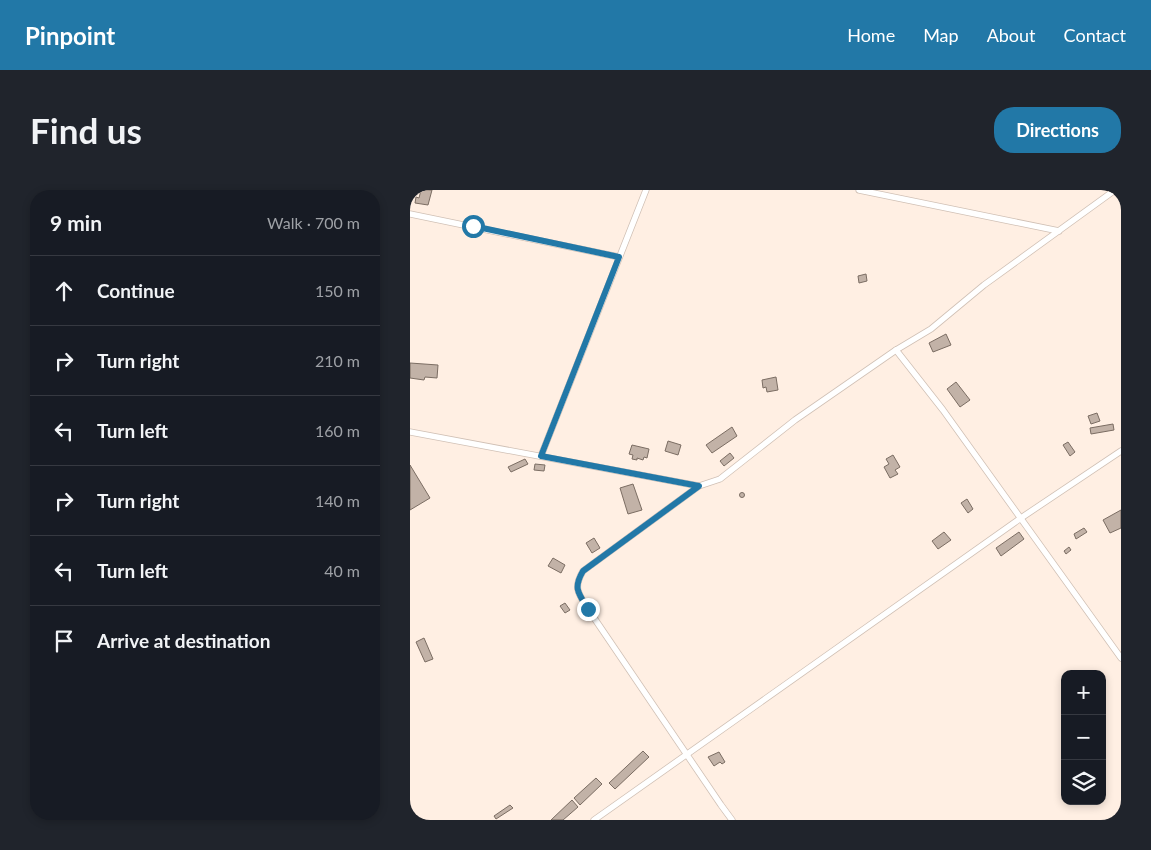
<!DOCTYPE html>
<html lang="en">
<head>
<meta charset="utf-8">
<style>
	body { margin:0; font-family:Lato,sans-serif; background:#20242c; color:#f1f3f6 }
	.controls { position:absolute; right:15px; bottom:15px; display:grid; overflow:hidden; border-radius:10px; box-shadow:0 2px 8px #0003 }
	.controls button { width:45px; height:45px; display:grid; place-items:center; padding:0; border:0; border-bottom:1px solid #363941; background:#171b24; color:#f1f3f6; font:25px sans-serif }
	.stop { position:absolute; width:15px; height:15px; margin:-11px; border:4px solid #2278a7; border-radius:50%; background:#fff }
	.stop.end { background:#2278a7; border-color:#fff; box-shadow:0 1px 5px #0008 }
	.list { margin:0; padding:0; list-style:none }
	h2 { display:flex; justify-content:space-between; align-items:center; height:65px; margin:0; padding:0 20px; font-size:21px }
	h2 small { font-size:16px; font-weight:400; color:#9ea1a6 }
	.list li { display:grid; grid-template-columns:32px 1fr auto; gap:15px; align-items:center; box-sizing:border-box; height:70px; padding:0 20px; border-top:1px solid #363941 }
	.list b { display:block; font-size:19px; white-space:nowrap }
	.list em { font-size:16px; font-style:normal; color:#9ea1a6 }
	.icon { flex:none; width:28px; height:28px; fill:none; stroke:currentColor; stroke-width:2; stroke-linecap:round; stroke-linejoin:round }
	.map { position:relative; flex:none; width:711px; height:630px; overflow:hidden; border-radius:20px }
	header { display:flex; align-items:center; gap:30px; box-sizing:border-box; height:70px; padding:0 25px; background:#2278a7; color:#fff }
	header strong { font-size:24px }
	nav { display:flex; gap:28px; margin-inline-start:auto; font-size:18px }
	.intro { display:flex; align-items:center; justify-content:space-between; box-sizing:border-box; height:120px; padding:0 30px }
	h1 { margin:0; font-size:35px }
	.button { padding:12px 22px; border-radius:20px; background:#2278a7; color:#fff; font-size:18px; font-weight:700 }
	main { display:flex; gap:30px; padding:0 30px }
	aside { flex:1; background:#171b24; border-radius:20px; box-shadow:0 2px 8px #0003 }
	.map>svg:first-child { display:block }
	.building { fill:#c2b2a7; stroke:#7b6d63 }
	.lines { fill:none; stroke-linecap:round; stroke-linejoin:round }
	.street-casing { stroke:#d0c0b5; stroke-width:7 }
	.street { stroke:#fff; stroke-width:5.5 }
	.route { stroke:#2278a7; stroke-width:6 }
</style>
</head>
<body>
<header>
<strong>Pinpoint</strong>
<nav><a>Home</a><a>Map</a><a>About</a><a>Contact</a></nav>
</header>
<div class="intro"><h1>Find us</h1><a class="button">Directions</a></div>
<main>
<aside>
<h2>9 min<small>Walk · 700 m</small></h2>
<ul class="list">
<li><svg class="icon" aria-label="ahead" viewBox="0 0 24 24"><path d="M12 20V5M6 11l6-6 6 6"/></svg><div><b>Continue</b></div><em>150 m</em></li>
<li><svg class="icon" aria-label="right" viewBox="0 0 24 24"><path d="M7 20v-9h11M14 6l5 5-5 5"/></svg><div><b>Turn right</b></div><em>210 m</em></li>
<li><svg class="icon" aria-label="left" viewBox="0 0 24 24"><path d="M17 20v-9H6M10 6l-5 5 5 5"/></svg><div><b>Turn left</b></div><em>160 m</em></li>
<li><svg class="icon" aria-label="right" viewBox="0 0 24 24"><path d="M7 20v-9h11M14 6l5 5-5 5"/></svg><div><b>Turn right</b></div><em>140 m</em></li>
<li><svg class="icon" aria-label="left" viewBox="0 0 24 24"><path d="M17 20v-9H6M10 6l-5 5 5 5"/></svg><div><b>Turn left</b></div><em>40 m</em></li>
<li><svg class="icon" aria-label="arrive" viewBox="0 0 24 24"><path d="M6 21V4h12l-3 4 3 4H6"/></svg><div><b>Arrive at destination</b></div></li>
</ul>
</aside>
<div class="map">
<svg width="711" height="630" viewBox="0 0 711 630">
	<rect width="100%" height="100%" fill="#ffefe3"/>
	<g class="building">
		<polygon points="11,0 22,0 18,15 5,13 6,7 9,8"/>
		<polygon points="456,84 457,91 449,93 448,86"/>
		<polygon points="536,144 541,155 523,162 519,153"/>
		<polygon points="0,173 28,175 27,188 15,187 14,190 0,188"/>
		<polygon points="366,187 368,200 357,202 356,197 353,198 352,190"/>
		<polygon points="546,192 560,210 550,217 537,199"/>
		<polygon points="687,223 690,231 681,234 678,226"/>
		<polygon points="703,234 704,240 681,244 680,238"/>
		<polygon points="322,237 327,246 302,263 296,255"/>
		<polygon points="258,251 271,255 268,265 255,261"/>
		<polygon points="658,252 665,262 660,266 653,255"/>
		<polygon points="222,255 239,259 237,268 234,267 233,270 227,268 227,270 222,269 223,265 219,264"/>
		<polygon points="320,263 324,268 314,276 310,271"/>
		<polygon points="483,265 490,277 485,280 488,284 480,288 474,277 479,274 476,269"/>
		<polygon points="115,269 118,274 101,282 98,277"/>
		<polygon points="125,274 135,275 134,281 124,280"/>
		<polygon points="0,275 20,308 0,320"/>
		<polygon points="223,294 232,320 218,324 210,298"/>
		<circle cx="332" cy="305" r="2.5"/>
		<polygon points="557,309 563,319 558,323 551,313"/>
		<polygon points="711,320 711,338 700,343 693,330"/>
		<polygon points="674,338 677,342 666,349 664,344"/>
		<polygon points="534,342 541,350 528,359 522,351"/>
		<polygon points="609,342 614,349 591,366 586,358"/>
		<polygon points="184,348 190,358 182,363 176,353"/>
		<polygon points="659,357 661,360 656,364 654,361"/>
		<polygon points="143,368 155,375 151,383 138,376"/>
		<polygon points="155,413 160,420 155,423 150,416"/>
		<polygon points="14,448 23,469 15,472 6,452"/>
		<polygon points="233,561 239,567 205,599 199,593"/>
		<polygon points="309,562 315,572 312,574 310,572 304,576 298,567"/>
		<polygon points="186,588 192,594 170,615 164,608"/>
		<polygon points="162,610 168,617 153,630 141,630"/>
		<polygon points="100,615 103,618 86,629 84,626"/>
	</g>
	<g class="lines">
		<g class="street-casing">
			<g id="street">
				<polyline points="449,0 649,41"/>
				<polyline points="0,6 3,0"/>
				<polyline points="0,24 209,67"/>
				<polyline points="486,160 533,220 711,468"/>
				<polyline points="0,242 289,296 310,289 385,230 486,160 521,139 574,95 705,0"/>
				<polyline points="131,266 236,0"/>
				<path d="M289,296L173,381C163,398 168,403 178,419L311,615L322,630"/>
				<polyline points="184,630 611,328 711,261"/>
			</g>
		</g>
		<use href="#street" class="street"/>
	</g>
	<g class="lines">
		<path class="route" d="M63,36L209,67L131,266L289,296L173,381C163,398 168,403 178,419"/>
	</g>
</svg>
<div class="controls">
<button>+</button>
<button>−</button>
<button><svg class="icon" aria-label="layers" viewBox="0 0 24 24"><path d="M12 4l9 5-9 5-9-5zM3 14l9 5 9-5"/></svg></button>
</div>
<div class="stop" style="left:63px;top:36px"></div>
<div class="stop end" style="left:178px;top:419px"></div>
</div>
</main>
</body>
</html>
